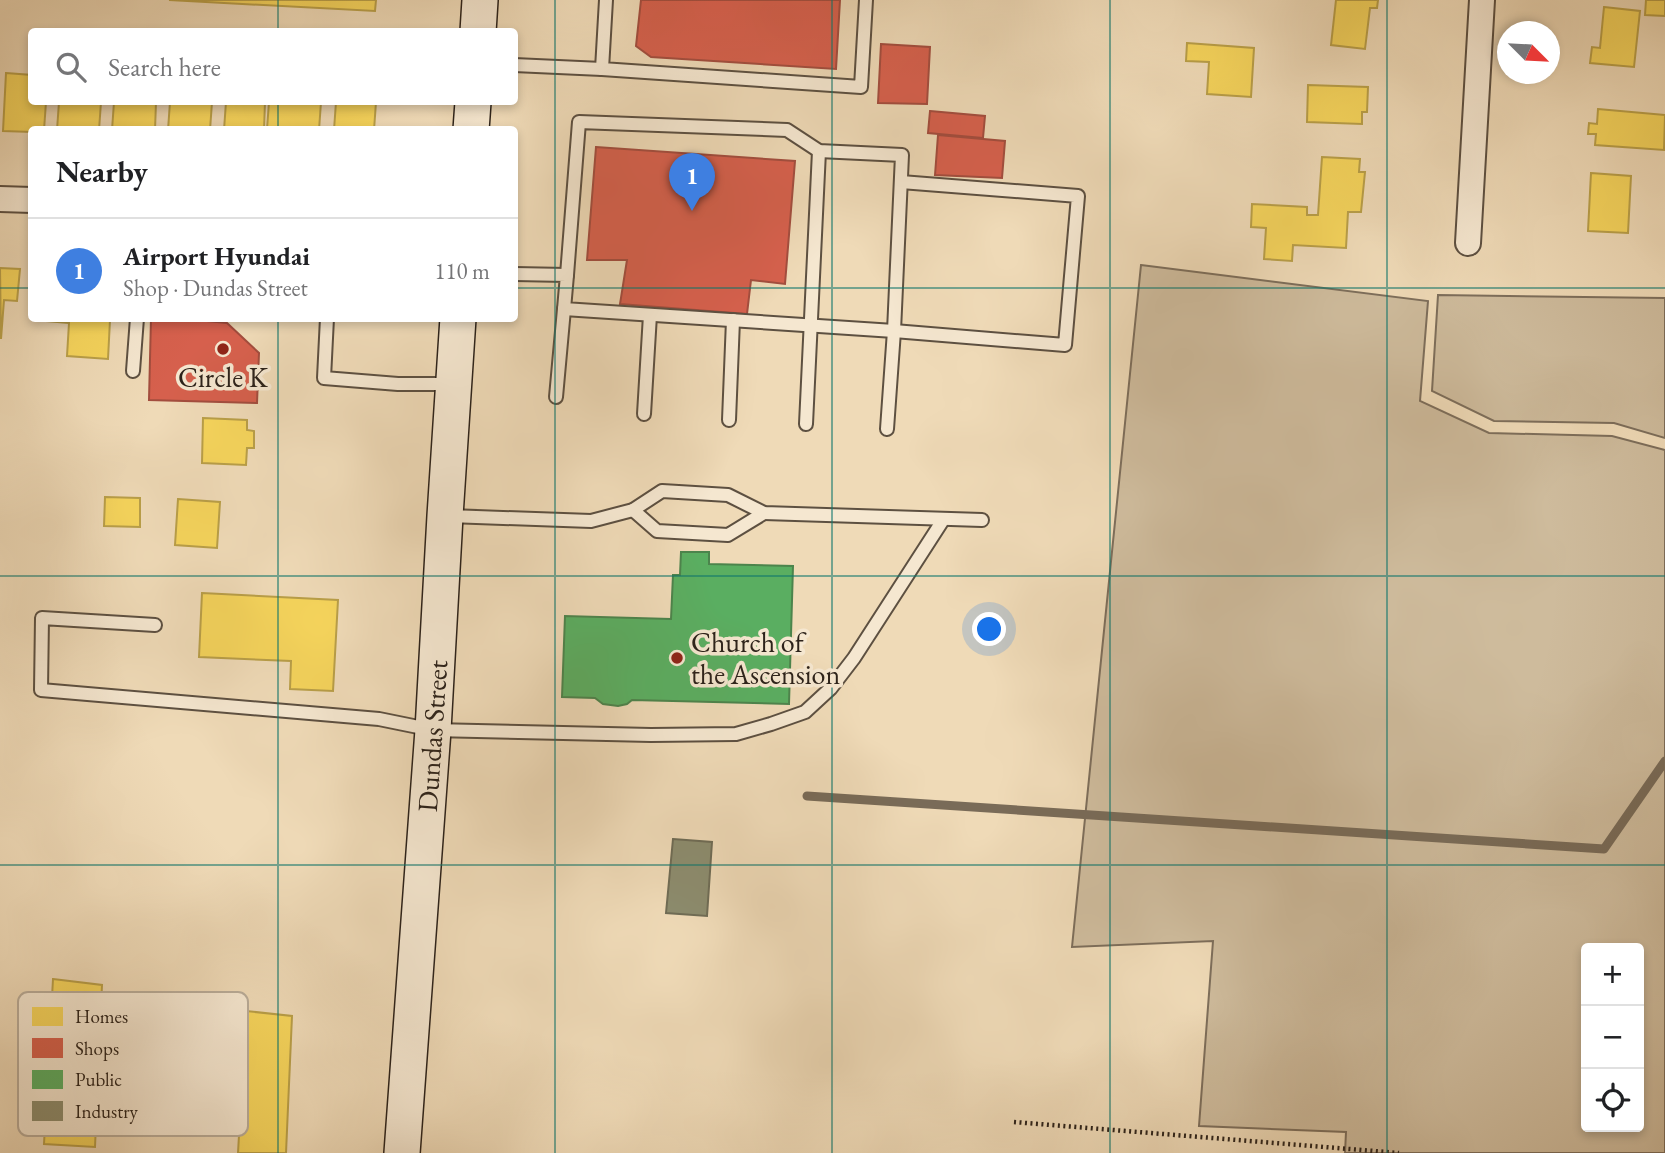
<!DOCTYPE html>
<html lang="en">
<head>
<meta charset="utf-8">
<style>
	body { margin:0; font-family:"EB Garamond",serif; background:#f2f2f2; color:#202124 }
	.controls { position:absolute; right:21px; bottom:21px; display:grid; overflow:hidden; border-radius:7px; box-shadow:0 4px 10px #0003 }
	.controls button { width:63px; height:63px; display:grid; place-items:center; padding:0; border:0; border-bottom:2px solid #e0e0e0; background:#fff; color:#202124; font:35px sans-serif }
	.compass { position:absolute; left:1497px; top:21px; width:63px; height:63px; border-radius:50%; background:#fff; box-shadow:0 4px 10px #0003; rotate:114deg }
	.you { position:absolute; left:990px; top:630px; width:24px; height:24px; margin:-18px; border:5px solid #fff; border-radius:50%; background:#1a73e8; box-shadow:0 0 0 10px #1a73e833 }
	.badge { display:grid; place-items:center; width:46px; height:46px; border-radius:50%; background:#d93025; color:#fff; font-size:23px; font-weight:700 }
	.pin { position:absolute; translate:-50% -58px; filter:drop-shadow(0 2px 4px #0008) }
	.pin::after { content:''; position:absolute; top:37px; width:24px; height:21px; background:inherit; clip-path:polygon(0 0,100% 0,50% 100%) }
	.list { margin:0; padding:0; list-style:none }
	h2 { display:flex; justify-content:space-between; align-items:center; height:91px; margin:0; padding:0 28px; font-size:30px }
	h2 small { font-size:23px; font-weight:400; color:#757577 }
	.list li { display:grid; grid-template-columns:46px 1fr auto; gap:21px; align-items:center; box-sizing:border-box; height:105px; padding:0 28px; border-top:2px solid #e0e0e0 }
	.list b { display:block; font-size:26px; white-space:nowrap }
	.list p { margin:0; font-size:23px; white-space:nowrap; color:#757577 }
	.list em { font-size:23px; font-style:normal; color:#757577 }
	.icon { flex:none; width:38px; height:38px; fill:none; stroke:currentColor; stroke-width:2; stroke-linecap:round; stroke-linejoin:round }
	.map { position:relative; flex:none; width:1665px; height:1153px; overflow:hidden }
	.search { position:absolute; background:#fff; box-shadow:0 4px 10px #0003; left:28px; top:28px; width:490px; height:77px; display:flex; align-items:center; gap:18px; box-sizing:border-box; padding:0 24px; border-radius:7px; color:#757577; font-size:26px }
	.panel { position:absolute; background:#fff; box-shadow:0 4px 10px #0003; left:28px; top:126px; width:490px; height:196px; border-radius:7px }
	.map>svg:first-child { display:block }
	.green { fill:#cebb9c; stroke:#7d6e5b; stroke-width:2; fill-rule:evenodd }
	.homes { fill:#f6d55c; stroke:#b99f48; stroke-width:2 }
	.shops { fill:#d6604d; stroke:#a34d3e; stroke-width:2 }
	.public { fill:#5aae61; stroke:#4c844c; stroke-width:2 }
	.industry { fill:#8c8c6e; stroke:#6f6c55; stroke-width:2 }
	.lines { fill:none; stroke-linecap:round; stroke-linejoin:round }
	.stream { stroke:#796b58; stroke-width:9 }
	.lane-casing { stroke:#5d5041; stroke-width:16 }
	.street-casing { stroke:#5d5041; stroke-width:28 }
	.secondary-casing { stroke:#2c221a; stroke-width:38 }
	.path { stroke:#2c221a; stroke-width:4.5; stroke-dasharray:2 3.5; stroke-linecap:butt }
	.lane { stroke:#f5e7d0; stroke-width:12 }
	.street { stroke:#f5e7d0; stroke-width:24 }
	.secondary { stroke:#f5e7d0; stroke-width:35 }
	.grid { fill:none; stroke:#0f766e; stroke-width:2; stroke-opacity:0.55 }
	.poi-dot { fill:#8f2418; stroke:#f5e7d0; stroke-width:2.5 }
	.labels { text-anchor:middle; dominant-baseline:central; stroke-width:7; stroke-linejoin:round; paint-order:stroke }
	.poi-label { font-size:28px; fill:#2c221a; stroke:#f5e7d0 }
	.street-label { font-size:28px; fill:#2c221a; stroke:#f5e7d0 }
	.key { fill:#f5e7d0; stroke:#b9ac99; stroke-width:2 }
	.key-label { font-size:19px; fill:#2c221a }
</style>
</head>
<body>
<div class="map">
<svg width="1665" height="1153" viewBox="0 0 1665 1153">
	<rect width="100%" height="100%" fill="#efdab7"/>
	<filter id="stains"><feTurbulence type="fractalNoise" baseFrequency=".00286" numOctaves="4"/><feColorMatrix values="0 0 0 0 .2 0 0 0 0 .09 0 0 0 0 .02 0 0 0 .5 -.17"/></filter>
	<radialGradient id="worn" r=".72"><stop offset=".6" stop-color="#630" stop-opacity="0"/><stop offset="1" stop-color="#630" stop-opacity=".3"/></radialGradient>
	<g class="green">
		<path d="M1141,265L1428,301L1420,401L1489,433L1612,436L1665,450V1153H1345L1346,1132L1199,1126L1213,941L1072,947ZM1586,948H1639V1127H1586Z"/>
		<polygon points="1438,295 1665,298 1665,438 1614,423 1494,421 1432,391"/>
	</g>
	<g class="homes">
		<polygon points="169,0 376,0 375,11"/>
		<polygon points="1336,0 1378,0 1377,8 1370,8 1365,49 1331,45"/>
		<polygon points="1646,0 1665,0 1665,16 1645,15"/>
		<polygon points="1604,7 1640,11 1634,67 1590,63 1592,47 1600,48"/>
		<polygon points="1187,43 1254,48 1251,97 1207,94 1209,62 1186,61"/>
		<polygon points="6,73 32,75 32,102 46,102 44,130 32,130 32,132 3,131"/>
		<polygon points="1308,85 1368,87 1367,112 1362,112 1362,124 1307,122"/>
		<polygon points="59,102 101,102 99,130 57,130"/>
		<polygon points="114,102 156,102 155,130 112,130"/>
		<polygon points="170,102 212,102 210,130 168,130"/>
		<polygon points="226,102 265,102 264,130 224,130"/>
		<polygon points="269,102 321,102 319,130 267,129"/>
		<polygon points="336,102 376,102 374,130 334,130"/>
		<polygon points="1598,109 1665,115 1664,150 1595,145 1596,134 1588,134 1589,123 1597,124"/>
		<polygon points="1322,157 1360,159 1359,172 1365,172 1361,212 1348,212 1346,248 1293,245 1292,261 1264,259 1266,228 1251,227 1252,204 1307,207 1307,215 1318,215"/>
		<polygon points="1591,173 1631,176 1628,233 1588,231"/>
		<polygon points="0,268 20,269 17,301 4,300 1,339"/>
		<polygon points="35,318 110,320 108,359 67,356 69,323 35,320"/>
		<polygon points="203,418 247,420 247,430 254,431 254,448 247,448 246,465 202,463"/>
		<polygon points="105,497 140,498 140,527 104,526"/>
		<polygon points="178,499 220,502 217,548 175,545"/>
		<polygon points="202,593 338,600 333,691 290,689 291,661 199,657"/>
		<polygon points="53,979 102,985 95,1147 44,1144"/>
		<polygon points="246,1011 292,1016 286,1153 238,1153"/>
	</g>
	<g class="shops">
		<polygon points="641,0 840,0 836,69 651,57 636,46"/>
		<polygon points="881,44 930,47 927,104 878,103"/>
		<polygon points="930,111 985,116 983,138 928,133"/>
		<polygon points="938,135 1005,141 1002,178 935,175"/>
		<polygon points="596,147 795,161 785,284 751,280 747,314 620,304 627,260 587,260"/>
		<polygon points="151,318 177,318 227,323 259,353 257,403 149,400"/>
	</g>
	<polygon class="public" points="681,552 709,552 709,564 793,566 789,704 632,700 627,704 618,706 603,704 595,698 562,697 565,616 671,619 673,575 680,575"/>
	<polygon class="industry" points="673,839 712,842 707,916 666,913"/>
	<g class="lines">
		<polyline class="stream" points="807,796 1604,849 1665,761"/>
		<g class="lane-casing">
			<g id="lane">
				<polyline points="606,0 602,69 861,87 866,0"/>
				<polyline points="514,65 602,69"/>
				<polyline points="514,274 567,275 564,309 894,331 1065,345 1078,196 901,182"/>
				<polyline points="567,275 579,122 787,130 819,151 902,155 894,331 887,429"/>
				<polyline points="327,318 324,378 398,384 450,384"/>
				<polyline points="133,371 137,318"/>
				<polyline points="556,397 564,309"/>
				<polyline points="644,414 650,315"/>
				<polyline points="729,420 733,320"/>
				<polyline points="806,424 819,151"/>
				<polyline points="633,510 657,531 728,535 764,513"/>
				<polyline points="449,516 591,521 633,510 662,491 728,495 764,513 982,520"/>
				<polyline points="155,625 42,618 41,690 379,719 433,730 651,735 736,734 771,724 805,712 831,688 854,658 943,520"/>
			</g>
		</g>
		<g class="street-casing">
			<g id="street">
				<polyline points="0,199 32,200"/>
				<polyline points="1468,243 1482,0"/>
			</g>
		</g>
		<g class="secondary-casing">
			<g id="secondary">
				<polyline points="478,32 480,0"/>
				<polyline points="471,130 473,102"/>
				<polyline points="402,1153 433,730 445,516 458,318"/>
			</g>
		</g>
		<polyline class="path" points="1014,1122 1399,1153"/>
		<use href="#lane" class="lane"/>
		<use href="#street" class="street"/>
		<use href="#secondary" class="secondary"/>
	</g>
	<path class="grid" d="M278,0V32M555,0V1153M832,0V1153M1110,0V1153M1387,0V1153M278,102V130M0,288H32M514,288H1665M278,318V1153M0,576H1665M0,865H1665"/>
	<g class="poi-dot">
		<circle cx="223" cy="349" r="7"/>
		<circle cx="677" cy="658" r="7"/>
	</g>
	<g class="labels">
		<g class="poi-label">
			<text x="223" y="377">Circle K</text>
			<text x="691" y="642" text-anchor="start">Church of<tspan x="691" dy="32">the Ascension</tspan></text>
		</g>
		<g class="street-label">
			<text transform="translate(432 736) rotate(-86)">Dundas Street</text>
		</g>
	</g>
	<rect x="18" y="992" width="230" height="144" rx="10" class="key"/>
	<rect x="32" y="1007" width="31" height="19" fill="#f6d55c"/>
	<rect x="32" y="1038" width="31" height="20" fill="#d6604d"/>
	<rect x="32" y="1070" width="31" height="19" fill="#5aae61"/>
	<rect x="32" y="1101" width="31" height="20" fill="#8c8c6e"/>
	<g class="key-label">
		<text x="75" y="1023">Homes</text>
		<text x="75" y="1055">Shops</text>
		<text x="75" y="1086">Public</text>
		<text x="75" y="1118">Industry</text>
	</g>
	<rect width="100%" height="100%" filter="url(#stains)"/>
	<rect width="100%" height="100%" fill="url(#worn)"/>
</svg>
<div class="controls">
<button>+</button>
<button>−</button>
<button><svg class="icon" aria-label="locate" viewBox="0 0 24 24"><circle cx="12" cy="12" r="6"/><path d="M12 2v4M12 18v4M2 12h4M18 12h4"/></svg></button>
</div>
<svg class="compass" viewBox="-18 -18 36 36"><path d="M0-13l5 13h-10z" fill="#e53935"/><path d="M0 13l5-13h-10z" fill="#757577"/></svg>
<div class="you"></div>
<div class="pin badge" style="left:692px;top:211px;background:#3f7fe0">1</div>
<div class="search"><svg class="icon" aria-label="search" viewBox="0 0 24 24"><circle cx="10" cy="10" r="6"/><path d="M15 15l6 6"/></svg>Search here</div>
<section class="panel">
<h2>Nearby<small></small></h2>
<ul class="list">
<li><span class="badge" style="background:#3f7fe0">1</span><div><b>Airport Hyundai</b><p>Shop · Dundas Street</p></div><em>110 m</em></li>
</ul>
</section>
</div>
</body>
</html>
